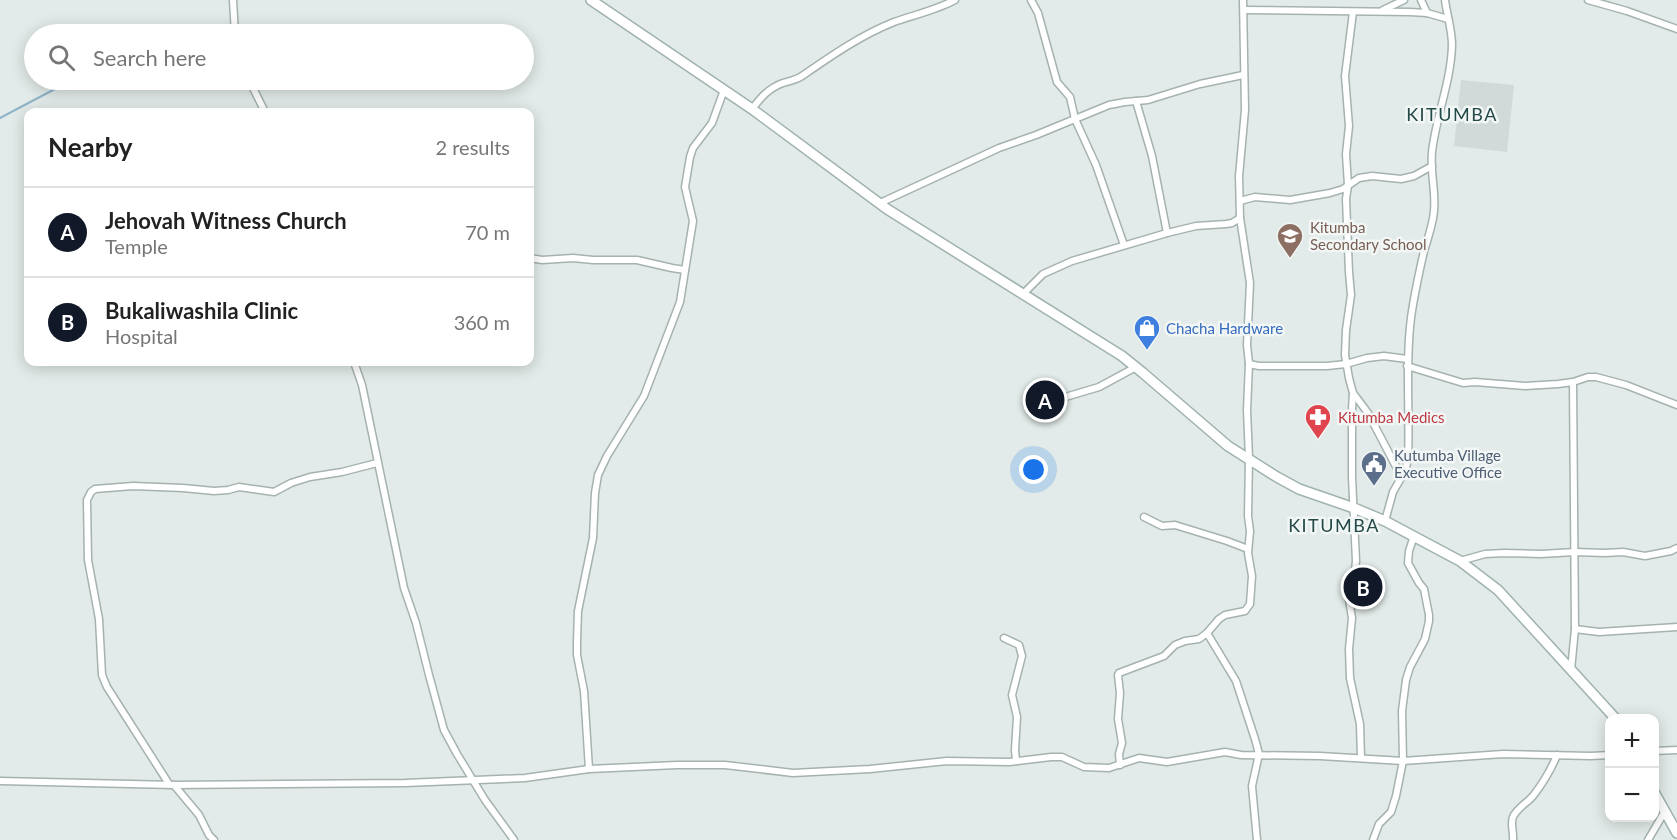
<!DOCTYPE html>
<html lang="en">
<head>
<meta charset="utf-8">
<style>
	body { margin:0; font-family:Lato,sans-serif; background:#f2f2f2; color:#222 }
	.controls { position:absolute; right:18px; bottom:18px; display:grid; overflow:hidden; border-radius:12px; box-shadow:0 3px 15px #0003 }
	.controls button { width:54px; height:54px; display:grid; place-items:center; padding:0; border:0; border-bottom:2px solid #e0e0e0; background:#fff; color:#222; font:30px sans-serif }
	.you { position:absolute; left:1034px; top:470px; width:21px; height:21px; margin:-15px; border:4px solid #fff; border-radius:50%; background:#1a73e8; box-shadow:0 0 0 9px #1a73e833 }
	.badge { display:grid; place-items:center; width:39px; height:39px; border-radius:50%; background:#111827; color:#fff; font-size:20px; font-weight:700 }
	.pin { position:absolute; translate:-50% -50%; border:3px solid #fff; box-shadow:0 2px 6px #0006 }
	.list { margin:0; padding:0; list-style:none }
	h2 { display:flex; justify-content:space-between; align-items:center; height:78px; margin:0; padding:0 24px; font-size:26px }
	h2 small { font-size:20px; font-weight:400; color:#767676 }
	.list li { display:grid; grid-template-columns:39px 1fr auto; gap:18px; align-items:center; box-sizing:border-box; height:90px; padding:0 24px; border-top:2px solid #e0e0e0 }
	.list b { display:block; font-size:22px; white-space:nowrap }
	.list p { margin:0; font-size:20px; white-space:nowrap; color:#767676 }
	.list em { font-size:20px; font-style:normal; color:#767676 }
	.icon { flex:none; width:33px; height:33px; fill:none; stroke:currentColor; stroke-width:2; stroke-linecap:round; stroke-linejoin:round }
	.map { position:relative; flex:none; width:1677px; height:840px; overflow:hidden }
	.search { position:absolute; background:#fff; box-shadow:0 3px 15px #0003; left:24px; top:24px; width:510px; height:66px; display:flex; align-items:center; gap:15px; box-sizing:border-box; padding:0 21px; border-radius:33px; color:#767676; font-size:22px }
	.panel { position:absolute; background:#fff; box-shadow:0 3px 15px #0003; left:24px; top:108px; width:510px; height:258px; border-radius:12px }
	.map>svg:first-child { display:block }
	.built { fill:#d1dad8 }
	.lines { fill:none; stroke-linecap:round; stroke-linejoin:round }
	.stream { stroke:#90b5c9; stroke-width:2 }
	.street-casing { stroke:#a5b2b0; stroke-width:9 }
	.secondary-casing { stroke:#9fb2af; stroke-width:12 }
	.street { stroke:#fff; stroke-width:6 }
	.secondary { stroke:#fff; stroke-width:9 }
	.labels { text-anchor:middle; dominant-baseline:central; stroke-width:5; stroke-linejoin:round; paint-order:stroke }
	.education-label { font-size:15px; fill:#785e54; stroke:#f2f7f6; text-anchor:start }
	.shop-label { font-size:15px; fill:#366cbe; stroke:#f2f7f6; text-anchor:start }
	.health-label { font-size:15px; fill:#be3a42; stroke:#f2f7f6; text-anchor:start }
	.service-label { font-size:15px; fill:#4e5e75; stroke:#f2f7f6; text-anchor:start }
	.quarter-label { font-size:18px; letter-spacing:1.5px; fill:#234948; stroke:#f2f7f6 }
</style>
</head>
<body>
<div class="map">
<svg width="1677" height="840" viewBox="0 0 1677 840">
	<rect width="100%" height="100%" fill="#e2ebe9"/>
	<polygon class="built" points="1461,80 1514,85 1507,152 1454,146"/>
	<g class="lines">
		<polyline class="stream" points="0,118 72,80"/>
		<g class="street-casing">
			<g id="street">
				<polyline points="233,0 235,34"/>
				<polyline points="1031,0 1038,13 1057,82 1070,97 1075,119 1096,165 1124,245"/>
				<polyline points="1421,0 1427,13"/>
				<polyline points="1588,0 1627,11 1677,29"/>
				<polyline points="1244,10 1410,12 1427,13 1448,19"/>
				<polyline points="1383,10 1404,0"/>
				<polyline points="1353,12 1345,76 1349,126 1346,154 1348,185 1346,199 1349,272 1351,295 1346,330 1345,355 1349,378 1353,393 1368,413 1401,476"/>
				<polyline points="249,80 265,112"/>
				<polyline points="1136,101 1152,156 1167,233"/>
				<path d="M752,109C761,97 769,88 783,83C790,81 796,80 802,76C831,56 861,35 894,22C914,15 936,10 955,0"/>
				<polyline points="1240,201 1255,197 1290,200 1330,193 1343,189 1359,178 1372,176 1401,179 1414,176 1432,166"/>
				<polyline points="880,203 999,148 1036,135 1109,105 1125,102 1148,100 1200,84 1243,75"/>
				<polyline points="530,258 542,260 573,258 593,260 637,260 672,268 685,270"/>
				<polyline points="1024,293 1043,274 1072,261 1167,233 1196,226 1226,224 1232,223 1240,218"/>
				<polyline points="354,362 362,385 404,588 416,623 429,675 444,730 457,754 485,800 514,840"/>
				<polyline points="1249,364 1259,366 1327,366 1346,364 1367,358 1384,356 1407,359"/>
				<polyline points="1407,366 1463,383 1475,382 1525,386 1558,384 1573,382 1588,377 1596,377 1626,385 1677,405"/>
				<polyline points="1353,393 1352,409 1352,477 1356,561 1353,587 1349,600 1352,618 1349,649 1350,678 1360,724 1361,758"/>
				<polyline points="1062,398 1099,387 1136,367"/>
				<polyline points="1144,517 1162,526 1175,525 1227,541 1248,549"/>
				<path d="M1385,521L1393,492L1405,471L1408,459C1410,411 1405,365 1411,318C1414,295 1419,273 1424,251C1428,238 1433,224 1434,211C1436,192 1430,172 1432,152C1436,116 1451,82 1452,45C1452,30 1447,15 1445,0"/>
				<polyline points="1460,561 1485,554 1504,553 1541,554 1575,552 1605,553 1623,552 1645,556 1671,551 1677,548"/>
				<polyline points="1575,629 1599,632 1677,627"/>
				<polyline points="1207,633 1236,681 1255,739 1259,754 1252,786 1257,840"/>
				<polyline points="1004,638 1019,645 1022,656 1012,695 1017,717 1015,750 1016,761"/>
				<polyline points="1571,670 1575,629 1573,382"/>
				<polyline points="1654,751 1677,750"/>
				<polyline points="1120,765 1119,754 1122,743 1118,719 1120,693 1118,675 1119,673 1164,656 1175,645 1185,641 1199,639 1207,633 1219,619 1225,615 1245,611 1250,604 1252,576 1248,553 1250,531 1248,516 1249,458 1247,410 1249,364 1247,345 1250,283 1240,218 1239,176 1245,110 1243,0"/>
				<polyline points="589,769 584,691 577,655 577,642 578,611 593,538 595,493 598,475 607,456 644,396 680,302 693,221 685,187 690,157 693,148 712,123 724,90"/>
				<polyline points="0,781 174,785 405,783 525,778 589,769 677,765 725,765 793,773 870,769 947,761 1009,762 1051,757 1062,757 1084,767 1109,768 1139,758 1167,762 1225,752 1241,755 1320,756 1403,761 1503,754 1591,756 1610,755"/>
				<polyline points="169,784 107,687 102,675 99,619 88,560 87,500 91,492 95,489 133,486 183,488 214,491 228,490 239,487 274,492 291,483 310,477 342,472 377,463"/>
				<polyline points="174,785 199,815 209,835 214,840"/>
				<polyline points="1373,840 1379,824 1391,812 1396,796 1403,761 1402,711 1406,680 1410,667 1425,639 1429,621 1429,615 1424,589 1419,583 1408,563 1409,551 1414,536"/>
				<path d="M1513,840C1514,832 1510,824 1513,817C1517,808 1527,803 1533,796C1543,783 1551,770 1557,755"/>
				<polyline points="1648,840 1665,811"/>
			</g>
		</g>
		<g class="secondary-casing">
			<g id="secondary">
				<polyline points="591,0 752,109 887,209 1122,356 1143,373 1228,446 1277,477 1299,489 1354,508 1385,521 1460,561 1498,590 1615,718"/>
				<polyline points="1654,792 1677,833"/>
			</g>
		</g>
		<use href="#street" class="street"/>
		<use href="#secondary" class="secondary"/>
	</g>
	<defs>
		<g id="school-pin" transform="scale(1.35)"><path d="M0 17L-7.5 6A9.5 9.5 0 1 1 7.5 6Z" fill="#8d6e63" stroke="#f2f7f6"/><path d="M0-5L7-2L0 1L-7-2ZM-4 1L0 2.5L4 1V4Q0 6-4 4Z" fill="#fff"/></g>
		<g id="shop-pin" transform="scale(1.35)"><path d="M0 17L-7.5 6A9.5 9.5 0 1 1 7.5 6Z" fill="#3f7fe0" stroke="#f2f7f6"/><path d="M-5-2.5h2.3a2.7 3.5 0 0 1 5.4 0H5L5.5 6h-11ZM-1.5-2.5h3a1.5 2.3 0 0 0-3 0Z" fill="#fff"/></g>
		<g id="pharmacy-pin" transform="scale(1.35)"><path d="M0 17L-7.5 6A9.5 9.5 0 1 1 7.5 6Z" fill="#e0444e" stroke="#f2f7f6"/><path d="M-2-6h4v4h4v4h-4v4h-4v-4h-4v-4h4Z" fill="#fff"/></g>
		<g id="civic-pin" transform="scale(1.35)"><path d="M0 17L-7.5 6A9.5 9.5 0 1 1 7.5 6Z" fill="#5c6f8a" stroke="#f2f7f6"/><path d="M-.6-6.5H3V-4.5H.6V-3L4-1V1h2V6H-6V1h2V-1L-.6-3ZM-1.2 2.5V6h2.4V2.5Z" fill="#fff"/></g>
	</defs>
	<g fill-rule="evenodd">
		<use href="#school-pin" x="1290" y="236"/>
		<use href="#shop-pin" x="1147" y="328"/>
		<use href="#pharmacy-pin" x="1318" y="417"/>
		<use href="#civic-pin" x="1374" y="464"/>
	</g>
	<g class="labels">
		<g class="education-label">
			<text x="1310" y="227">Kitumba<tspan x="1310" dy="17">Secondary School</tspan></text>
		</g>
		<g class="shop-label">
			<text x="1166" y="328">Chacha Hardware</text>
		</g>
		<g class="health-label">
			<text x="1338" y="417">Kitumba Medics</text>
		</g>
		<g class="service-label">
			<text x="1394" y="455">Kutumba Village<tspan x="1394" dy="17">Executive Office</tspan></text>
		</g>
		<g class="quarter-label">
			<text x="1452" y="114">KITUMBA</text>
			<text x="1334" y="525">KITUMBA</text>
		</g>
	</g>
</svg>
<div class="controls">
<button>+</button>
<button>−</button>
</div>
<div class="you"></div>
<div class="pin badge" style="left:1045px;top:400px">A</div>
<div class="pin badge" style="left:1363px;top:587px">B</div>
<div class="search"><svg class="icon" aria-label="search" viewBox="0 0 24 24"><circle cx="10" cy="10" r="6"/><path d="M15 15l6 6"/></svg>Search here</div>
<section class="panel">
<h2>Nearby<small>2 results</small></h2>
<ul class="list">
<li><span class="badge">A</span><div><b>Jehovah Witness Church</b><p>Temple</p></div><em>70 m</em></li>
<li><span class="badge">B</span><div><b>Bukaliwashila Clinic</b><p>Hospital</p></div><em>360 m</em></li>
</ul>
</section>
</div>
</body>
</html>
